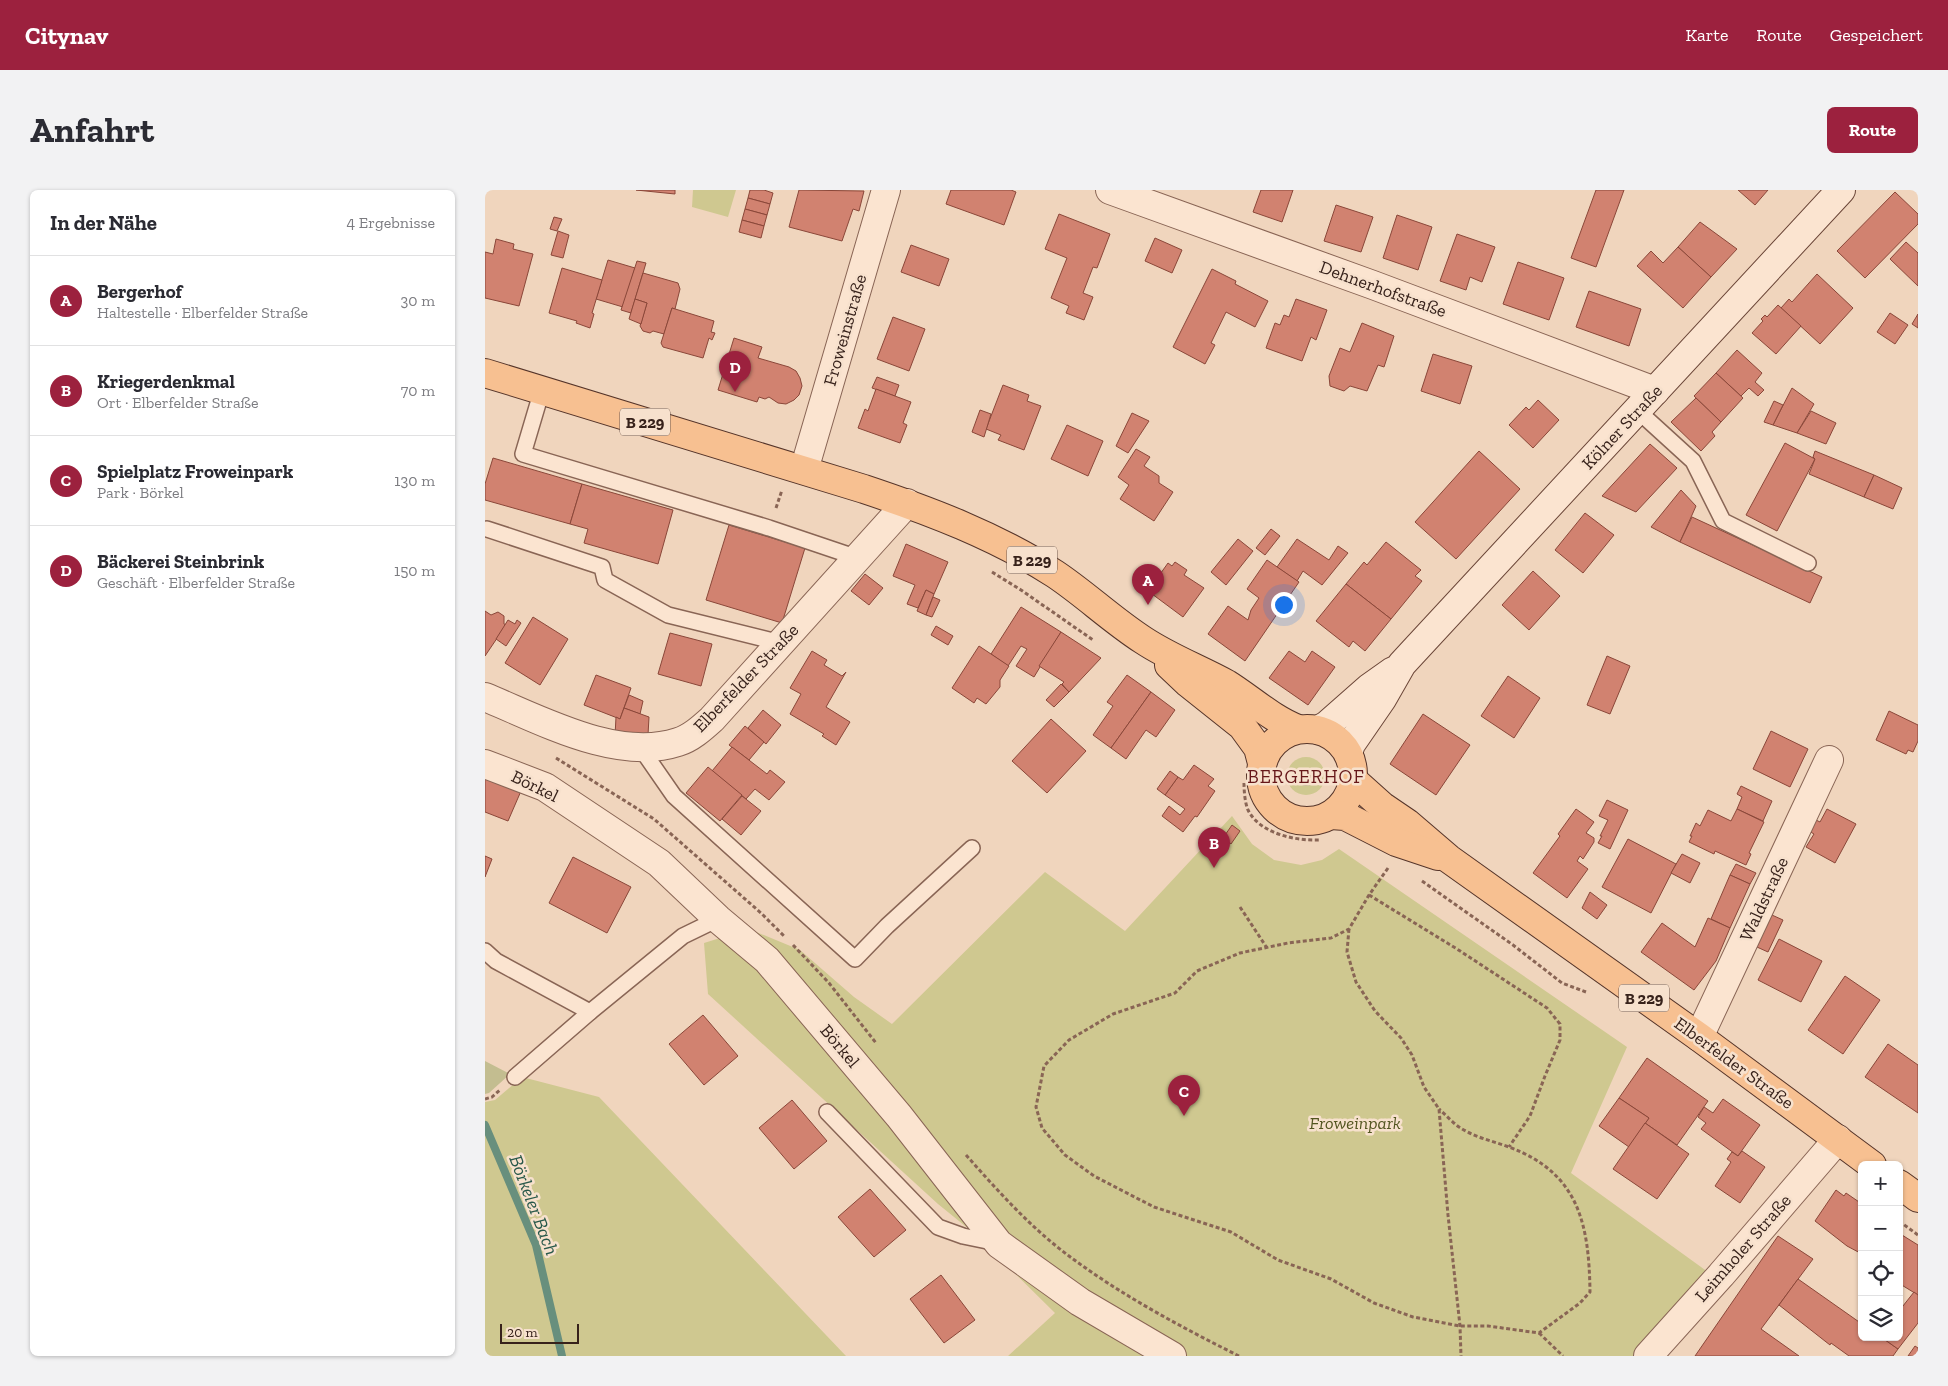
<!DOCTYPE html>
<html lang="de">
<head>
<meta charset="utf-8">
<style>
	body { margin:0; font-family:"Zilla Slab",serif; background:#f2f2f3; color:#2b2b33 }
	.controls { position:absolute; right:15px; bottom:15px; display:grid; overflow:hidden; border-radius:8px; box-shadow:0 1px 4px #0004 }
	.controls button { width:45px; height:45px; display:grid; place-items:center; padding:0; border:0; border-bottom:1px solid #e1e1e2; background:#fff; color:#2b2b33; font:25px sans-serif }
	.scale { position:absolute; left:15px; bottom:12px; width:79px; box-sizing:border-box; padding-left:5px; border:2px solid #37221b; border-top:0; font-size:14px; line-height:18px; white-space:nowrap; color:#37221b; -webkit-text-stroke:4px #f7e1cd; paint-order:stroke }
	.you { position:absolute; left:798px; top:414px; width:18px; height:18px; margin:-12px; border:4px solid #fff; border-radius:50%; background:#1a73e8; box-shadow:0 0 0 8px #1a73e833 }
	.badge { display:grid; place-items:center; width:32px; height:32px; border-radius:50%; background:#9c213e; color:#fff; font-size:16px; font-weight:700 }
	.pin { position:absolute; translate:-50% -41px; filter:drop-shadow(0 1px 2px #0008) }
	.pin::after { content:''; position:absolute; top:26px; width:18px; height:15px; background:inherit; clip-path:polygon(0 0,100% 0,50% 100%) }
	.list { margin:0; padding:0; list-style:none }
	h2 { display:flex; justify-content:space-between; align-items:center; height:65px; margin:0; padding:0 20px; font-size:21px }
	h2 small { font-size:16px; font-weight:400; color:#7c7c81 }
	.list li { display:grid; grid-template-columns:32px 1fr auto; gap:15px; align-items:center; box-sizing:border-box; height:90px; padding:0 20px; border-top:1px solid #e1e1e2 }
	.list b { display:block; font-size:19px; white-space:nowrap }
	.list p { margin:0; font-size:16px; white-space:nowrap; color:#7c7c81 }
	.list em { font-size:16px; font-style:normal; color:#7c7c81 }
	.icon { flex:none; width:28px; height:28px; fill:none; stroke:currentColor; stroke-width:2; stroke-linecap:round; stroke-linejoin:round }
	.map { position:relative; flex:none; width:1433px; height:1166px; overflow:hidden; border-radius:8px }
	header { display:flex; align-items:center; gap:30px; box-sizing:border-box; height:70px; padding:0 25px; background:#9c213e; color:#fff }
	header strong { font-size:24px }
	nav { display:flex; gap:28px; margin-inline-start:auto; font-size:18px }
	.intro { display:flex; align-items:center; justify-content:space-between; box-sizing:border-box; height:120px; padding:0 30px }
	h1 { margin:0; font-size:35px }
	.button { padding:12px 22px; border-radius:8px; background:#9c213e; color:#fff; font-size:18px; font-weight:700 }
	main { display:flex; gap:30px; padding:0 30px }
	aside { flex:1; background:#fff; border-radius:8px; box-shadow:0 1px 4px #0004 }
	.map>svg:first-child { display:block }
	.green { fill:#cfc890 }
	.cemetery { fill:#c3bd90 }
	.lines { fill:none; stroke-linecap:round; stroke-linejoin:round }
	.stream { stroke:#688f7d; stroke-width:8 }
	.building { fill:#d18270; stroke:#8a4739 }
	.lane-casing { stroke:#896555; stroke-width:18 }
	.street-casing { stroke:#896555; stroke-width:30 }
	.secondary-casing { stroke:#6b4638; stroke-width:30 }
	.primary-casing { stroke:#56352a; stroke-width:30 }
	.path { stroke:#896555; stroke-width:3; stroke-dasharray:4 2.5; stroke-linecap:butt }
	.lane { stroke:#fbe4d0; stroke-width:15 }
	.street { stroke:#fbe4d0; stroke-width:28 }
	.secondary { stroke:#fbe4d0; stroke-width:28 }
	.primary { stroke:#f7c091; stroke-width:28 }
	.tree { fill:#9a8f67 }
	.labels { text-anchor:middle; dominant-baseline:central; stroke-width:5; stroke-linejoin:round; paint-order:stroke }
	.shield { fill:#f7e1cd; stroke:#715b50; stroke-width:1 }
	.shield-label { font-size:16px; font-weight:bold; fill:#37221b }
	.street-label { font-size:18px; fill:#37221b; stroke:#f7e1cd }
	.park-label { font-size:18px; font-style:italic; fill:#535520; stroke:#f7e1cd }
	.neighbourhood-label { font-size:19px; letter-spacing:1px; fill:#661719; stroke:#f7e1cd }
	.water-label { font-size:19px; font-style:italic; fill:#29584a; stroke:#f7e1cd }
</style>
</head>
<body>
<header>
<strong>Citynav</strong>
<nav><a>Karte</a><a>Route</a><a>Gespeichert</a></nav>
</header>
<div class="intro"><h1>Anfahrt</h1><a class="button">Route</a></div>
<main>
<aside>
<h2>In der Nähe<small>4 Ergebnisse</small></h2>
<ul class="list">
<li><span class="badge">A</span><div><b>Bergerhof</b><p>Haltestelle · Elberfelder Straße</p></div><em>30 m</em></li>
<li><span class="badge">B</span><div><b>Kriegerdenkmal</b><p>Ort · Elberfelder Straße</p></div><em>70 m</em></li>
<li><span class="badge">C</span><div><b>Spielplatz Froweinpark</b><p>Park · Börkel</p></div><em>130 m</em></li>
<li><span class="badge">D</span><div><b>Bäckerei Steinbrink</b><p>Geschäft · Elberfelder Straße</p></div><em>150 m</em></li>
</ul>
</aside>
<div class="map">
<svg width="1433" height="1166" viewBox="0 0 1433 1166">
	<rect width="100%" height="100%" fill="#f0d5bd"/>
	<g class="green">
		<polygon points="208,0 251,0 243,27 207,17"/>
		<circle cx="821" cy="586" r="19"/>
		<polygon points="747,626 767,654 789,670 816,675 837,670 854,659 1142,857 1086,983 1234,1090 1155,1166 523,1166 570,1123 490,1044 453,1014 223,804 219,753 264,739 315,760 369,807 407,834 560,682 640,741"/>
		<polygon points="37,887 114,907 361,1166 0,1166 0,912 10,910"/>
	</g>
	<polygon class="cemetery" points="0,871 25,884 4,903 0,904"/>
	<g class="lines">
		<polyline class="stream" points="0,935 51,1055 77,1166"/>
	</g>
	<g class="building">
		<polygon points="151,0 190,0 190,4"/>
		<polygon points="265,0 279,0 288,3 285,14 263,8"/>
		<polygon points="314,0 379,1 374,21 368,19 357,51 304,37"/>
		<polygon points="466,0 526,0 531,2 519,35 461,14"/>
		<polygon points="776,0 808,0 797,32 768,22"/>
		<polygon points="1111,0 1139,0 1111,77 1086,68"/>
		<polygon points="1253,0 1283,0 1270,15"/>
		<polygon points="1410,2 1433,24 1433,34 1380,88 1352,61"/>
		<polygon points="263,8 285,14 282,25 260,19"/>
		<polygon points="851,15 888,27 876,62 839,51"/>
		<polygon points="260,19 282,25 279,36 257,30"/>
		<polygon points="574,24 625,44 612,78 608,77 598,103 608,107 599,130 581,123 584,116 566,108 582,68 560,59"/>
		<polygon points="912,25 947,37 933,80 898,68"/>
		<polygon points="69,27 77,29 72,41 65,39"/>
		<polygon points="257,30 279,36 276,48 254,42"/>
		<polygon points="1215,32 1252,59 1226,87 1193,57"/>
		<polygon points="73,41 84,45 78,68 66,65"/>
		<polygon points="972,44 1010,57 997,92 985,87 981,100 955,91"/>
		<polygon points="670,48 697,60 687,83 660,71"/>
		<polygon points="11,49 29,54 28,59 48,64 34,116 0,108 0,62 8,64"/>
		<polygon points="1421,52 1433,63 1433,96 1405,69"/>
		<polygon points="426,55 464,69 454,96 416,82"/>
		<polygon points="1193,57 1226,87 1198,118 1152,76 1166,61 1178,73"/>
		<polygon points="123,70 150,78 138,117 111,109"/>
		<polygon points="152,71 161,73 146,123 136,120"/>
		<polygon points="1033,72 1079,88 1064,130 1018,114"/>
		<polygon points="77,78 117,90 107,123 109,124 105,138 91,133 92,131 64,123"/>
		<polygon points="727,79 751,91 750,94 783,111 770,137 741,122 726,153 730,155 720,174 688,157"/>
		<polygon points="158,83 193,93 195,99 190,119 187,118 179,144 168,141 165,143 158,141 155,136 162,113 150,109"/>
		<polygon points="1332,84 1368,118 1335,154 1296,118 1304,109 1307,112"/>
		<polygon points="1104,101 1156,119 1144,156 1091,137"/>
		<polygon points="150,109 162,113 156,134 144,129"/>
		<polygon points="811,109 842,120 831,150 826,147 817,171 781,158 790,133 795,135 799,125 804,127"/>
		<polygon points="1293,115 1316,136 1291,164 1267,143 1278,131 1276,129 1280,125 1282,127"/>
		<polygon points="187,118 229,131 226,142 230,143 227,150 224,148 218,168 178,157 176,153"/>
		<polygon points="1405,123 1423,135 1410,154 1392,142"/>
		<polygon points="1433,124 1433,138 1427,134"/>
		<polygon points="408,127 440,139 424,181 392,169"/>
		<polygon points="877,133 909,146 899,177 893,175 882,201 865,196 859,201 845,196 844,186 855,158 865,162"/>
		<polygon points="249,148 277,157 273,168 304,177 311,181 315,188 317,196 314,205 309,210 301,214 293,213 284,207 280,209 274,207 272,212 233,200"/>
		<polygon points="1252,160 1277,183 1270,192 1279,200 1273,206 1264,198 1256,206 1231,183"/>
		<polygon points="948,164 987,176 975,214 936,201"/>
		<polygon points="1231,183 1258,208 1236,232 1209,206"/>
		<polygon points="392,187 414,195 410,206 387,198"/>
		<polygon points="518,195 544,205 542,211 556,216 539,260 513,250 516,245 501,239"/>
		<polygon points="1307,198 1329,214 1312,243 1288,235"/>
		<polygon points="391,199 426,212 418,233 422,235 415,253 373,238 380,219 383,221"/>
		<polygon points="1211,208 1236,232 1227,242 1230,246 1216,261 1186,232"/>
		<polygon points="1053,210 1074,230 1048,258 1024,235 1041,217 1044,220"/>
		<polygon points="1289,211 1298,215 1288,235 1279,232"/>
		<polygon points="495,220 506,224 499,247 487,242"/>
		<polygon points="1326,221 1351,233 1341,254 1312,243"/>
		<polygon points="647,223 664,231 643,263 631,256"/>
		<polygon points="582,235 618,251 603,286 566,269"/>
		<polygon points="1300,253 1330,269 1292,341 1261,325"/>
		<polygon points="1165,254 1192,278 1151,322 1117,306"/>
		<polygon points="651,259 665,267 659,276 674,286 674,293 688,302 669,331 635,309 644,295 633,287"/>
		<polygon points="994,261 1035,299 971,369 930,332"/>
		<polygon points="1330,261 1389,285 1379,307 1324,284 1330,269 1328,267"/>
		<polygon points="8,268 97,294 85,334 0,310 0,294"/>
		<polygon points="1389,285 1417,298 1408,319 1379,307"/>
		<polygon points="97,294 188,320 173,374 99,353 103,339 85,334"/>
		<polygon points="1196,300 1211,316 1195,352 1166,337"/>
		<polygon points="1100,323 1129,345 1098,383 1070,360"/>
		<polygon points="1207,327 1337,387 1325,413 1195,352"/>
		<polygon points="244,335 320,358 297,433 221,410"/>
		<polygon points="786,339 795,346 780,365 771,358"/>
		<polygon points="753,349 768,361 741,395 726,382"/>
		<polygon points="812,349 844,370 853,356 863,363 837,395 818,381 812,391 792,377"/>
		<polygon points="901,352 936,380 930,386 937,391 906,429 861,394 879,372 882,375"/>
		<polygon points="421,354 463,372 449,404 441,400 433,418 422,414 430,395 408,386"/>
		<polygon points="782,370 814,392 760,471 723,444 743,416 763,430 766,420 774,408 762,399"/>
		<polygon points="690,372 702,380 699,385 719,398 698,427 663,401 683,373 687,376"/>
		<polygon points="1048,381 1075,406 1044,440 1017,415"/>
		<polygon points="380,384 398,398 384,415 366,401"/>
		<polygon points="861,394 906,429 880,461 868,451 864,457 831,431"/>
		<polygon points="441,400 449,404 441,425 432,421"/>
		<polygon points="448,407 455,410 447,427 441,425"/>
		<polygon points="536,417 576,442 549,487 531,476 542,459 536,456 523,476 506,464"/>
		<polygon points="0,421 6,425 13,422 19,426 19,434 21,435 0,466"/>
		<polygon points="48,427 83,449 55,495 20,473"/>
		<polygon points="23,430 30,434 32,430 36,433 21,456 11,449"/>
		<polygon points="451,436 468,446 463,455 446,445"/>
		<polygon points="576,442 616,468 584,502 577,494 579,492 554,476"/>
		<polygon points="185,443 227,454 216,496 173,484"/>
		<polygon points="494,456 524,476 515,490 515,497 501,514 492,508 489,513 467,498"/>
		<polygon points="327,461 342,470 339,475 357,486 361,482 341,517 365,532 351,555 337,546 339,544 305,524 316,504 305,498"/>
		<polygon points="804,461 820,472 827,461 850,477 823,515 784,488"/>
		<polygon points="1122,466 1145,476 1125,524 1102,515"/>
		<polygon points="111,485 146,498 135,529 99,515"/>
		<polygon points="642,485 666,502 626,558 608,545 628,516 622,512"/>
		<polygon points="1023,486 1055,508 1029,548 996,526"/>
		<polygon points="576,494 584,502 569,517 561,510"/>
		<polygon points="666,502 690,520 671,547 661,540 641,569 626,558"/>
		<polygon points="144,505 158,511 155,524 139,518"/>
		<polygon points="139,518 164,527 163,545 130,546 131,527 135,529"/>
		<polygon points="278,520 296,535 281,554 263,538"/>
		<polygon points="1404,521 1433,535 1433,551 1428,562 1423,560 1421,564 1391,550"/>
		<polygon points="938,524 985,555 951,605 905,574"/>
		<polygon points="566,529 601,561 562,603 527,571"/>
		<polygon points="260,536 279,552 264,570 244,555"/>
		<polygon points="1286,541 1323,559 1305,597 1268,579"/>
		<polygon points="247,557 282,584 285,580 300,592 284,610 270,599 261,609 227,581"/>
		<polygon points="709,575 729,589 723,596 730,601 712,627 710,626 698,642 677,626 684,616 695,625 700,619 680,605 693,587 698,590"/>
		<polygon points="223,577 257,605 235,631 201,603"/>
		<polygon points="685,581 693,587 680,605 672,599"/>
		<polygon points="0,586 36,601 23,631 0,622"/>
		<polygon points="1256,596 1287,611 1278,631 1252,619 1257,607 1252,604"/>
		<polygon points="257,606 276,621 256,645 237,629"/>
		<polygon points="1122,610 1143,620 1125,659 1113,653 1117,646 1115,646 1123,630 1114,626"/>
		<polygon points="1091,619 1109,632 1101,643 1109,648 1109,652 1098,669 1095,666 1092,671 1103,679 1082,708 1048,683 1075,646 1073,644"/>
		<polygon points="1252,619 1279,632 1264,663 1266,664 1261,675 1230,661 1229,664 1204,652 1207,646 1205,646 1211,633 1215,636 1223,620 1246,631"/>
		<polygon points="1342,619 1371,634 1350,673 1321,657 1329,644 1324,641 1331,630 1335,632"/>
		<polygon points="747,635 755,641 746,654 738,648"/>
		<polygon points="1143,649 1191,674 1166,723 1117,697"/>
		<polygon points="1197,664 1215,673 1205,693 1186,683"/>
		<polygon points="0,666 7,669 0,687"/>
		<polygon points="88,667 146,697 122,743 64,713"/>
		<polygon points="1251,674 1271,683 1265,694 1245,685"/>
		<polygon points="1245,685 1265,694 1245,738 1226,729"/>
		<polygon points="1105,702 1122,715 1112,729 1097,718"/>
		<polygon points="1278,721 1298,730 1283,762 1263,753"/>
		<polygon points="1223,728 1245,738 1231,771 1209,800 1156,762 1177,733 1210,757"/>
		<polygon points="1294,749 1337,771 1316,812 1273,790"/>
		<polygon points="1360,786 1395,810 1358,864 1323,840"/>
		<polygon points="218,825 253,866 219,895 184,854"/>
		<polygon points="1403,854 1433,875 1433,923 1380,887"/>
		<polygon points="1162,868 1223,911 1192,955 1160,933 1164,928 1134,908"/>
		<polygon points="1134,908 1164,928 1144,957 1114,936"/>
		<polygon points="1238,909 1275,935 1253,966 1216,939 1221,933 1213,927 1219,917 1228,923"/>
		<polygon points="307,910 342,951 309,979 274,938"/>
		<polygon points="1160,933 1204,964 1172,1009 1128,979"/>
		<polygon points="1257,961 1280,977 1255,1013 1230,996 1246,972 1242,969 1247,962 1253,966"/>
		<polygon points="385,999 421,1040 389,1067 353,1027"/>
		<polygon points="1351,1000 1359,1006 1361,1003 1377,1014 1377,1064 1362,1056 1330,1031"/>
		<polygon points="1417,1045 1433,1055 1433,1105 1415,1094 1414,1091 1414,1048"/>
		<polygon points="1293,1046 1328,1069 1276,1139 1314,1166 1210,1166"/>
		<polygon points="456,1085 490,1130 459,1153 425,1109"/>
		<polygon points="1313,1089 1377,1134 1377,1147 1396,1147 1413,1159 1408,1166 1364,1166 1346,1153 1345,1155 1294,1115"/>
		<polygon points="1429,1102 1433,1105 1433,1133 1413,1159 1396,1147 1414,1147 1414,1121"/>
		<polygon points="1430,1156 1433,1158 1433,1166 1423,1166"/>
	</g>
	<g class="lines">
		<g class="lane-casing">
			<g id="lane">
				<polyline points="57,200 38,264 284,338 373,368"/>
				<polyline points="1152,220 1208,271 1238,331 1323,373"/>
				<polyline points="2,339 117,377 120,390 183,425 296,453"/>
				<polyline points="155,557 189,606 370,769 402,736 487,658"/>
				<polyline points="0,761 11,771 105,822"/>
				<polyline points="30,887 105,822 198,746 233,729"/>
				<polyline points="342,922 453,1037 478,1046 512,1053"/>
			</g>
		</g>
		<g class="street-casing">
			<g id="street">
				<polyline points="625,0 888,95 1170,201"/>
				<polyline points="319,280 401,0"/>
				<path d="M0,507C56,530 132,572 193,552C206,548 217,538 227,529L422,313"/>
				<polyline points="0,574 60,597 174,673 233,729 282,770 414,926 514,1054 595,1112 687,1166"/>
				<polyline points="1214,847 1344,570"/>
				<polyline points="1163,1166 1236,1085 1353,949"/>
			</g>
		</g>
		<g class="secondary-casing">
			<g id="secondary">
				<polyline points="833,540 842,535 884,498 908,481"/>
				<polyline points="863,563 866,554 897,509 917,474 929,461 1356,0"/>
			</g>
		</g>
		<g class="primary-casing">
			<g id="primary">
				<path d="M0,183L379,299C445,321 511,346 570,384C600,404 627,430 658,450C685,468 715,479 742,494C766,509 787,529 813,539"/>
				<polyline points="684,475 703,493 757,536 773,558 777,573"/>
				<circle cx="822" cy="585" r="46"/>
				<polyline points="868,590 897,616 922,633 964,669 1214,847 1387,975"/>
				<polyline points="846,625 860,626 911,652 953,666"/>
				<polyline points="1414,994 1433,1008"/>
			</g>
		</g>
		<g class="path">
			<polyline points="291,318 297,300"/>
			<polyline points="507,382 536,400 608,450"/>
			<polyline points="71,568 169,629 276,723 300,747"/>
			<path d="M759,593C759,601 760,613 763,620C775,644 811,651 835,650"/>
			<path d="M903,678L884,705L864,739L846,748L803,753L755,763L712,781L690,803L628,824L584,850L559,876L551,917L557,938L580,965L609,986L669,1017L746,1042L793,1070L846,1089L889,1113L928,1127L975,1136H1003L1054,1143L1095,1113L1105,1102C1104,1034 1094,983 1024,957C1007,951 989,947 974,937C967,932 961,925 954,919"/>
			<polyline points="937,691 1028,755 1077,793 1101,802"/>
			<polyline points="884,705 972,759 1062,818 1075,834 1075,850 1060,886 1045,926 1024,957"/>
			<polyline points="755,717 782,758"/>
			<polyline points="864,739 862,762 871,792 890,821 916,848 927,865 939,897 954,919 963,1025 975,1136 976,1166"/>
			<polyline points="308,755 344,793 391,853"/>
			<polyline points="0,909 7,907 16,899"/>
			<path d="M481,965C513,1001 545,1037 584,1066C636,1105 696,1137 754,1166"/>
			<polyline points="1414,1031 1433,1045"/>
			<polyline points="1054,1143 1078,1166"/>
		</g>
		<use href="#lane" class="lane"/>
		<use href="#street" class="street"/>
		<use href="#secondary" class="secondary"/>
		<use href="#primary" class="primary"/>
	</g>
	<circle class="tree" cx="821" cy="588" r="8"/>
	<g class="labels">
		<g class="shield">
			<rect x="135" y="218.5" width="50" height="27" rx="4"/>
			<rect x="522" y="356.5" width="50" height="27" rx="4"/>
			<rect x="1134" y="794.5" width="50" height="27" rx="4"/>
		</g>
		<g class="shield-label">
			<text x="160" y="232">B 229</text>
			<text x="547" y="370">B 229</text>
			<text x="1159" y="808">B 229</text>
		</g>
		<g class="street-label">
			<text transform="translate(898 99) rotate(20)">Dehnerhofstraße</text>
			<text transform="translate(360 140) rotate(-74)">Froweinstraße</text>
			<text transform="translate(1137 237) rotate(-47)">Kölner Straße</text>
			<text transform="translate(261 488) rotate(-46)">Elberfelder Straße</text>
			<text transform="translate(50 596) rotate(26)">Börkel</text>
			<text transform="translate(1279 709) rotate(-65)">Waldstraße</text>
			<text transform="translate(355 856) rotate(50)">Börkel</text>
			<text transform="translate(1249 873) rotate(36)">Elberfelder Straße</text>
			<text transform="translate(1258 1058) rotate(-49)">Leimholer Straße</text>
		</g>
		<g class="park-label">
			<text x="870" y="933">Froweinpark</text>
		</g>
		<g class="neighbourhood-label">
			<text x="821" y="586">BERGERHOF</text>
		</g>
		<g class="water-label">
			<text transform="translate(49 1015) rotate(69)">Börkeler Bach</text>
		</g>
	</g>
</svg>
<div class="controls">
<button>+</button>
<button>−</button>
<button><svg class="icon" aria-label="locate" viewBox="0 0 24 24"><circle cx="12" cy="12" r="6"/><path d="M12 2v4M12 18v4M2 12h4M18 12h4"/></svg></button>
<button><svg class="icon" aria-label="layers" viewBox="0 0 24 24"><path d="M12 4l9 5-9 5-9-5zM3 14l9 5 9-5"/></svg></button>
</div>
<div class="scale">20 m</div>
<div class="you"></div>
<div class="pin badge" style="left:663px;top:415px">A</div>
<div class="pin badge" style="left:729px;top:678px">B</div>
<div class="pin badge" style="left:699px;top:926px">C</div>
<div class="pin badge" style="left:250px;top:202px">D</div>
</div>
</main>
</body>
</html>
